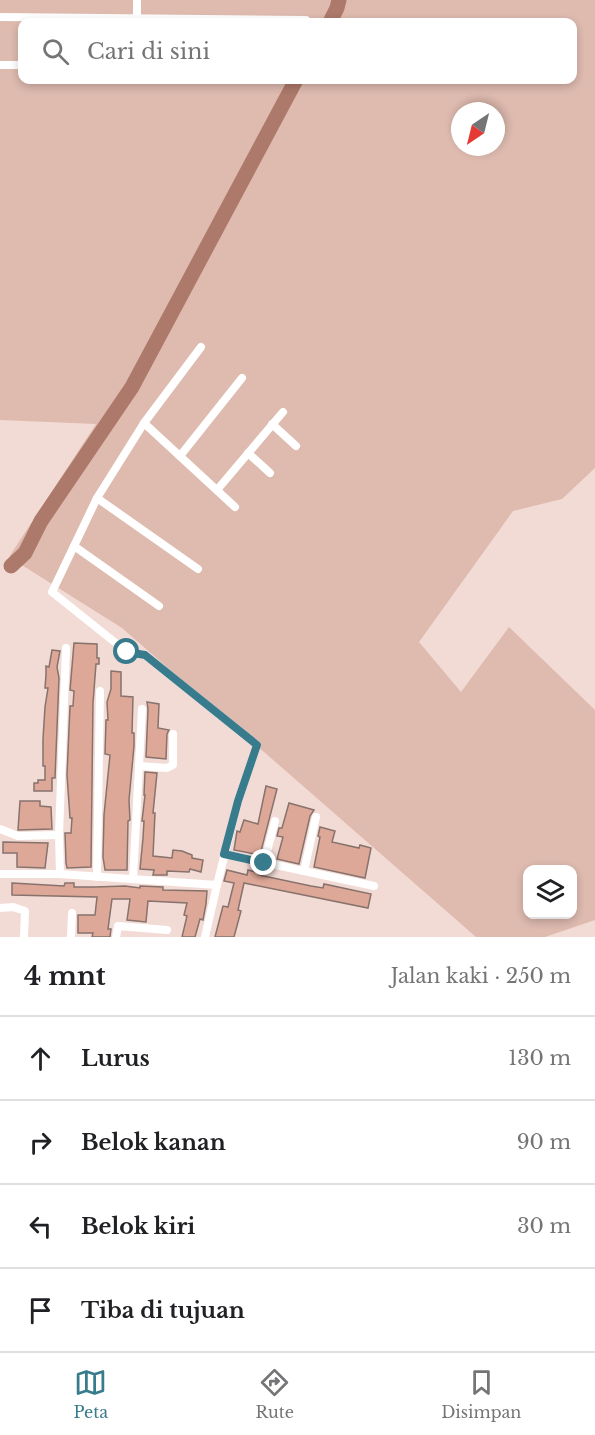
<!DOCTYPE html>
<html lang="id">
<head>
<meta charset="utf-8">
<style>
	body { margin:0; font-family:"Libre Baskerville",serif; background:#f6f6f6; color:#202124 }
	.controls { position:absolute; right:18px; bottom:18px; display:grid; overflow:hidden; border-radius:12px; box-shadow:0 3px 9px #0003 }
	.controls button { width:54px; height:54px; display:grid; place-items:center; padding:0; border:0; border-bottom:2px solid #e0e0e0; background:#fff; color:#202124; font:30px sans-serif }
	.compass { position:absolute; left:451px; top:102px; width:54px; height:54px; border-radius:50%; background:#fff; box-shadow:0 3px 9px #0003; rotate:215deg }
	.stop { position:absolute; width:18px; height:18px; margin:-14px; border:4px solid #387b8c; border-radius:50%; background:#fff }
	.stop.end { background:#387b8c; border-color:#fff; box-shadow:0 2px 6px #0008 }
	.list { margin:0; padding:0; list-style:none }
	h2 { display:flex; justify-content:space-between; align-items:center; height:78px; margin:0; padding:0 24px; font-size:26px }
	h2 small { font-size:20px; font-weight:400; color:#757577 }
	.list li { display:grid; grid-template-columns:39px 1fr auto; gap:18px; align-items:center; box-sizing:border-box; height:84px; padding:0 24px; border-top:2px solid #e0e0e0 }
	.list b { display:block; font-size:22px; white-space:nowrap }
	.list em { font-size:20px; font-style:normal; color:#757577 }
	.icon { flex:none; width:33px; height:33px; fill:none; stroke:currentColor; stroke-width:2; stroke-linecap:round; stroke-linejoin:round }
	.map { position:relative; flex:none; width:595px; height:937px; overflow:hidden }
	.search { position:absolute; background:#fff; box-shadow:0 3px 9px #0003; left:18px; right:18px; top:18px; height:66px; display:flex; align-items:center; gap:15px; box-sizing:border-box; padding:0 21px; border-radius:12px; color:#757577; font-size:22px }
	.sheet { height:414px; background:#fff }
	nav { display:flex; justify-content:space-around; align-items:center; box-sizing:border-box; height:84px; border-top:2px solid #e0e0e0; background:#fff; font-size:16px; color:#757577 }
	nav a { display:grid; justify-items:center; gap:3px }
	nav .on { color:#387b8c }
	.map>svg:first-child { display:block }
	.green { fill:#debaaf; fill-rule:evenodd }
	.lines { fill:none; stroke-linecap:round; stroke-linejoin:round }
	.river { stroke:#ac796a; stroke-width:15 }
	.building { fill:#dea898; stroke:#87726c; stroke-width:1.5 }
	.street { stroke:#fff; stroke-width:8 }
	.route { stroke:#387b8c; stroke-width:8 }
</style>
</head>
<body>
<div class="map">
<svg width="595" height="937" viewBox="0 0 595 937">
	<rect width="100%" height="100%" fill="#f3dbd5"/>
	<path class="green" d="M0,0H595V468L562,499L513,511L419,642L461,692L509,627L595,710V920L545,937H476L122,628L9,557L96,424L0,420ZM22,22H572V80H22ZM460,111H496V147H460ZM528,870H572V914H528Z"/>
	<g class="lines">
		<g class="river">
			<polyline points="330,22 337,8 339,0"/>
			<polyline points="11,566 25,553 41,521 132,387 296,80"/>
		</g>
	</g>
	<g class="building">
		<polygon points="74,643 97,644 97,658 99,658 99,664 96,664 93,703 91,867 67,868 66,863 65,833 71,833 72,818 70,818 67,775 70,706 73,706 74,691 70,690"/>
		<polygon points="52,650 60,651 57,667 59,678 55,778 52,778 52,791 34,791 34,783 38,783 38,780 45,780 45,766 43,766 43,739 45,707 48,688 45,688 46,675 46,666 49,667"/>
		<polygon points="111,671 121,672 121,696 133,697 132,733 134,733 134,746 129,800 130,820 128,821 127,870 105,870 103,857 104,815 110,755 105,754 106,720 108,720 107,702 111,689"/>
		<polygon points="147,702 159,704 158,728 169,730 167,734 166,759 146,757 148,709"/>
		<polygon points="145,772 157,773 153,813 155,813 153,856 172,858 173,850 182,851 192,855 192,858 203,860 201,872 190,869 189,872 167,871 167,875 153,875 154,870 140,869 143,838 144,821 142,821 145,795 144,795"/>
		<polygon points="266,786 277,789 260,855 234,850 237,831 240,832 244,820 258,824"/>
		<polygon points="20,801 40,801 40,806 51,807 52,829 18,830"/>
		<polygon points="289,803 314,810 310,816 299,864 277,859 283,837 277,836 279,828 282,828"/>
		<polygon points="320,827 335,831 332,842 359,848 360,845 371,848 365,878 314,867 320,837 318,836"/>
		<polygon points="3,842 48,843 45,868 17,867 17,853 3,853"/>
		<polygon points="227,870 247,875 248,870 260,873 259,875 311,886 323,888 324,884 371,894 368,908 244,883 238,910 241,911 234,937 215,937 223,906 228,907 234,883 224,881"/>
		<polygon points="12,883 64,886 65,883 74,883 74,887 95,887 125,886 140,888 140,886 163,887 163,890 207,891 206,904 203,920 200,919 195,937 182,937 187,916 184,915 187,903 148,901 146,922 127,920 130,899 112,899 108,929 111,929 110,937 92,937 93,933 78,933 78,915 95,915 97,897 12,895"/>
	</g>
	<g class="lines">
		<g class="street">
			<polyline points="0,17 306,20"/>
			<polyline points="137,21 137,0"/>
			<polyline points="0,65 22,65"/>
			<polyline points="144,423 235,507"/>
			<polyline points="272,424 296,446"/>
			<polyline points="248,453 270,473"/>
			<polyline points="180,456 242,378"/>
			<polyline points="217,490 283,412"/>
			<polyline points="97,498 198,569"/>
			<polyline points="74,546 159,606"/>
			<polyline points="139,766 167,768 173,765 173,734"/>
			<polyline points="0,829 18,836 59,835"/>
			<polyline points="224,854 374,886"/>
			<polyline points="264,863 275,821"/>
			<polyline points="304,871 316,817"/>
			<polyline points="0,874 60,874 217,885 238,801 257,745 145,655 127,652 52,592 97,498 144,423 201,347"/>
			<polyline points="60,874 59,835 66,648"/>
			<polyline points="97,877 100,691"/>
			<polyline points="133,879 142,709"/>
			<polyline points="0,908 13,907 25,911 24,937"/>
			<polyline points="71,937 72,913"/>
			<polyline points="116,937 118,926 167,930"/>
			<polyline points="205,937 217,885"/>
		</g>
	</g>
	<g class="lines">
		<polyline class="route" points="127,652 145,655 257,745 238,801 224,854 264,863"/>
	</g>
</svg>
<div class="controls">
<button><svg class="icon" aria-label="layers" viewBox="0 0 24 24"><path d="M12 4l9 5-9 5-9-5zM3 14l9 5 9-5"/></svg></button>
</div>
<svg class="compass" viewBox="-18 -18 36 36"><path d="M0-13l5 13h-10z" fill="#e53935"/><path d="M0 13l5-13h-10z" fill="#757577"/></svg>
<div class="stop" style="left:127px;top:652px"></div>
<div class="stop end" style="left:264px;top:863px"></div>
<div class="search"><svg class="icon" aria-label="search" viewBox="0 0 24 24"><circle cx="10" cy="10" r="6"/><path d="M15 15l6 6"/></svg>Cari di sini</div>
</div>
<section class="sheet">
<h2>4 mnt<small>Jalan kaki · 250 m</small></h2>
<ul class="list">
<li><svg class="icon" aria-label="ahead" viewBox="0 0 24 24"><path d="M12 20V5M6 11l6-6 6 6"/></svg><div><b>Lurus</b></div><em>130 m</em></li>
<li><svg class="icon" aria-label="right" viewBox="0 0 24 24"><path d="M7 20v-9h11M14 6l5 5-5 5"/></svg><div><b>Belok kanan</b></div><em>90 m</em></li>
<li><svg class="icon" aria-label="left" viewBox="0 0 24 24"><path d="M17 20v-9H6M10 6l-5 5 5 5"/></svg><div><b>Belok kiri</b></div><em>30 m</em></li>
<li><svg class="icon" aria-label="arrive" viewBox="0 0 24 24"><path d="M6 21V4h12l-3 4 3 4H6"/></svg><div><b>Tiba di tujuan</b></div></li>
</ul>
</section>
<nav>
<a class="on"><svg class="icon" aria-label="map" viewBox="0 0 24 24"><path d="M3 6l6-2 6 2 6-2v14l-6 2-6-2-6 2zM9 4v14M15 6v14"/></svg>Peta</a>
<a><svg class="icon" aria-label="directions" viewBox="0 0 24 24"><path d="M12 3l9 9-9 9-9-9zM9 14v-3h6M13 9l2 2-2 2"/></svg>Rute</a>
<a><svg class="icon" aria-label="saved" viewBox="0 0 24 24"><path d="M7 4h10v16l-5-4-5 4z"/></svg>Disimpan</a>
</nav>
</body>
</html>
